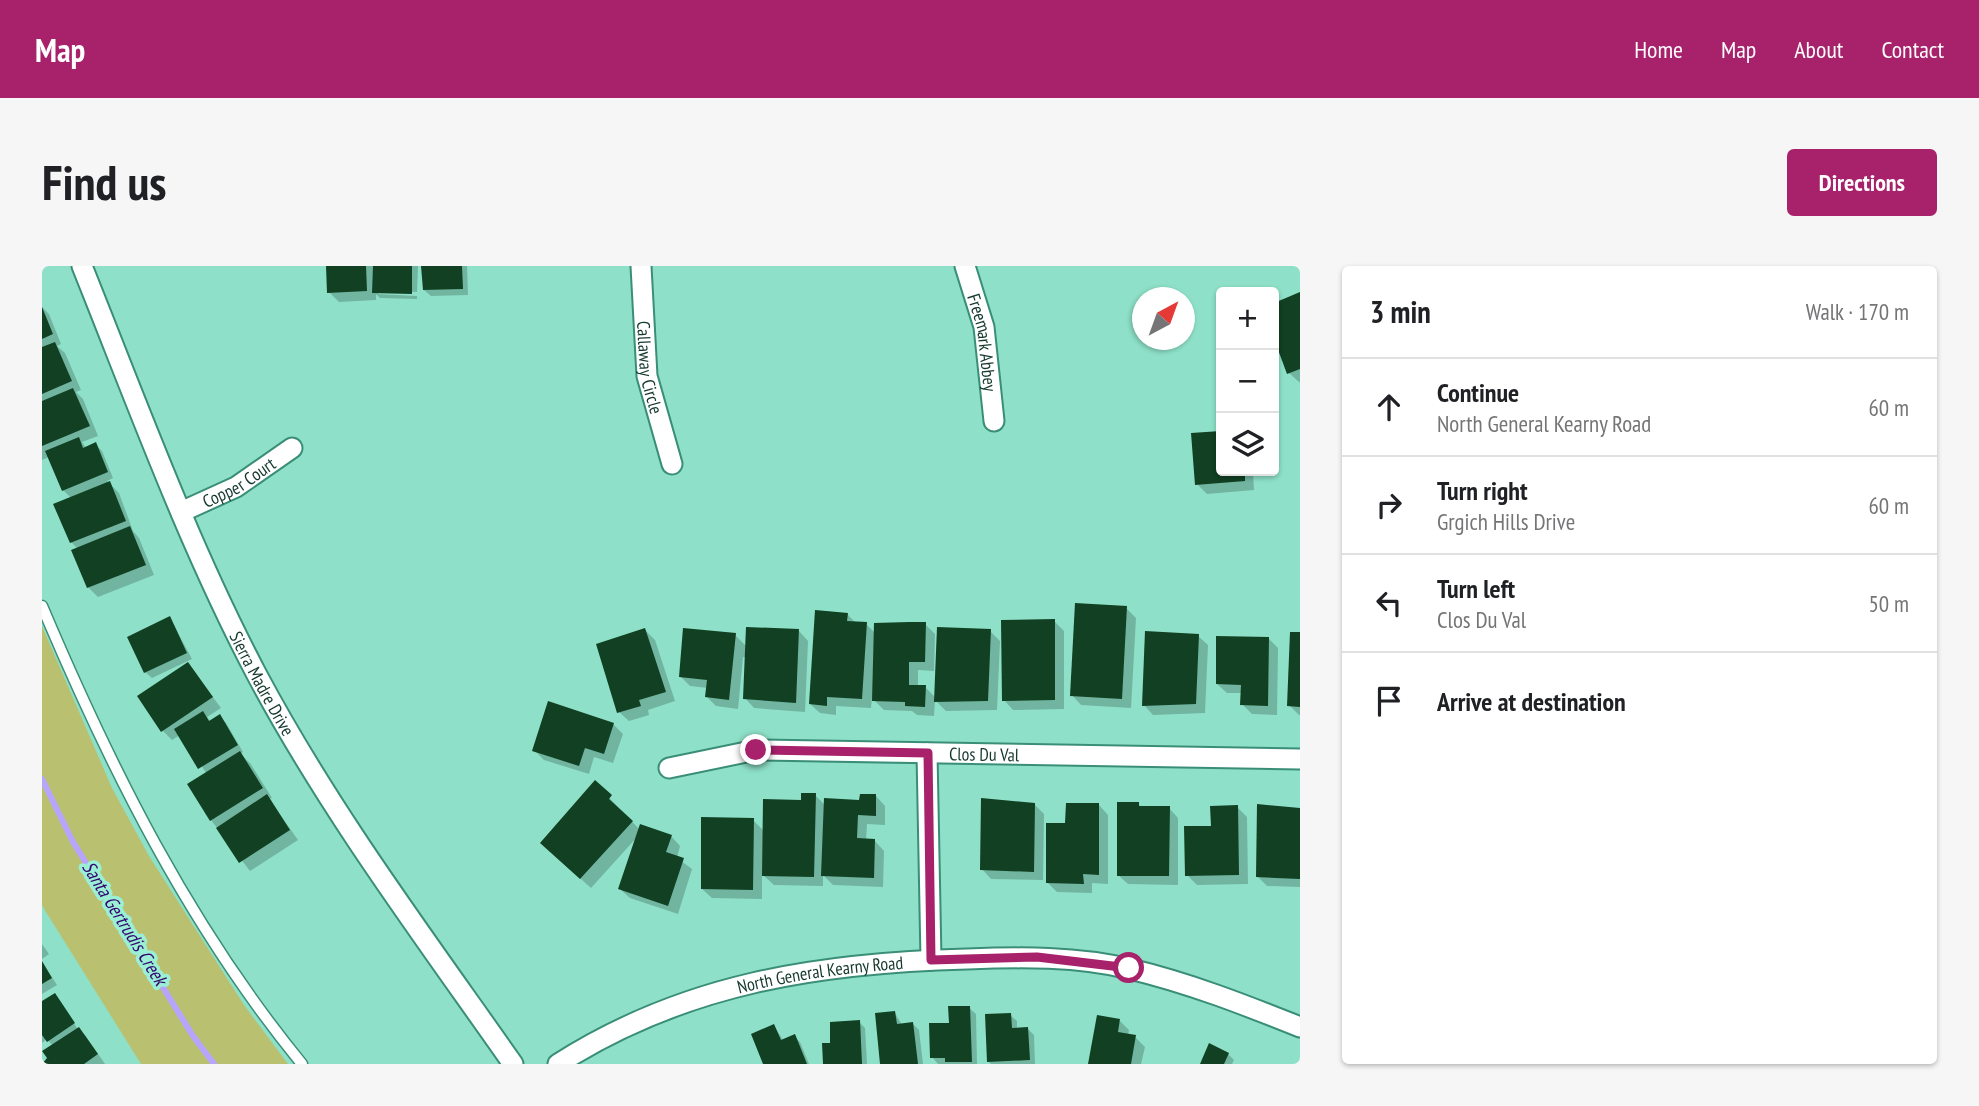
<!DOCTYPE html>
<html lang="en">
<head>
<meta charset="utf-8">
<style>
	body { margin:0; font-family:"PT Sans Narrow",sans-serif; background:#f6f6f6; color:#202124 }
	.controls { position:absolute; right:21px; top:21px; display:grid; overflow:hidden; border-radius:7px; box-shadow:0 2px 5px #0004 }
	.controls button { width:63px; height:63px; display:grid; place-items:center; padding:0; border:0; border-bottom:2px solid #e0e0e0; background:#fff; color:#202124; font:35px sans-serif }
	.compass { position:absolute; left:1090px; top:21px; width:63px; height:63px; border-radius:50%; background:#fff; box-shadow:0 2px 5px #0004; rotate:41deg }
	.stop { position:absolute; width:21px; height:21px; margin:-16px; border:5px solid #a7216b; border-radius:50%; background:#fff }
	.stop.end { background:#a7216b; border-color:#fff; box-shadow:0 2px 7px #0008 }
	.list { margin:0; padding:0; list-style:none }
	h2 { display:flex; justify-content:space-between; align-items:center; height:91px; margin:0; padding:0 28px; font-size:30px }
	h2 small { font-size:23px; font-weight:400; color:#757577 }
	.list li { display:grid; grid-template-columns:46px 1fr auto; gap:21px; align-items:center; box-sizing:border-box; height:98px; padding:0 28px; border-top:2px solid #e0e0e0 }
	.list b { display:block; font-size:26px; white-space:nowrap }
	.list p { margin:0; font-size:23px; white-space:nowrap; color:#757577 }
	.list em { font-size:23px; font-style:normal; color:#757577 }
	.icon { flex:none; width:38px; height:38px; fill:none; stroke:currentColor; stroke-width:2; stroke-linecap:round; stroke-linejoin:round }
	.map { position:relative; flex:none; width:1258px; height:798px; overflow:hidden; border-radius:7px }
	header { display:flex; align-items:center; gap:42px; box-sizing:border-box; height:98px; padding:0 35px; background:#a7216b; color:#fff }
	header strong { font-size:33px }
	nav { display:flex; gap:38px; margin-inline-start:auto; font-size:24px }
	.intro { display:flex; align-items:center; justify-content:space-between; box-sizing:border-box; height:168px; padding:0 42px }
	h1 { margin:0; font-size:49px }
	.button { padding:18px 32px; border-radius:7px; background:#a7216b; color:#fff; font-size:24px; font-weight:700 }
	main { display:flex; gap:42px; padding:0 42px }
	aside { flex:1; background:#fff; border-radius:7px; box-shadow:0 2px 5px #0004 }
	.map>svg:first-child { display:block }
	.green { fill:#b9c070 }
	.shadow { fill:#0003 }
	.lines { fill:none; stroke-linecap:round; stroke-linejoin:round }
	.stream { stroke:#b7a5fd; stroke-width:6 }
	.building { fill:#114023 }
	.lane-casing { stroke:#3a8e78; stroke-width:13 }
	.street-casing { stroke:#3a8e78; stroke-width:23 }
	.lane { stroke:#fff; stroke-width:10 }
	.street { stroke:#fff; stroke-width:19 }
	.route { stroke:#a7216b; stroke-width:9 }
	.labels { text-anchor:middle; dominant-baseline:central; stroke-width:7; stroke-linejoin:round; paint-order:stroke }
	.street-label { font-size:18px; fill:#16392f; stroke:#9befd5 }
	.water-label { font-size:19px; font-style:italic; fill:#340770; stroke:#9befd5 }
</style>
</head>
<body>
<header>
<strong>Map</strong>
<nav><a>Home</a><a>Map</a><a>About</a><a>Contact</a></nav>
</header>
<div class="intro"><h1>Find us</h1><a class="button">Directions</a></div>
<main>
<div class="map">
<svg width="1258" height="798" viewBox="0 0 1258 798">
	<rect width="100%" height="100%" fill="#8ee1c8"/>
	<polygon class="green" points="0,360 70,522 107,590 202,739 246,798 99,798 4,646 0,639"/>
	<g class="shadow">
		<polygon points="286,0 376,0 375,26 336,25 336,28 375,30 375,33 338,32 334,28 334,34 297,36 287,26"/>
		<polygon points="381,0 425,0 426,29 389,30 382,24"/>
		<polygon points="1258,28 1258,116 1257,116 1247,107 1232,69 1232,38"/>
		<polygon points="0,41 7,48 19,78 15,80 23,87 39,124 34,126 41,133 56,170 40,176 44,182 53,178 60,185 71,212 65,215 77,227 91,265 97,272 112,309 56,331 46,321 36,283 29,276 30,233 21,224 7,191 0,194"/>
		<polygon points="1179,167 1179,205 1230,205 1211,206 1212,224 1165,228 1155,218 1151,169"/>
		<polygon points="1084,342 1094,352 1089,442 1039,439 1030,429"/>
		<polygon points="805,348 814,357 824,358 834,368 883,358 893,368 892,405 876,404 876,421 883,421 894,432 948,365 958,375 955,444 904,445 893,434 892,450 875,449 870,445 842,444 830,432 829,442 794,440 794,449 778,447 768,438"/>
		<polygon points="128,352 150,393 110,412 103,406"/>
		<polygon points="1012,355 1022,365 1022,443 971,444 962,434"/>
		<polygon points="603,364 613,374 633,435 606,444 607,449 587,455 577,446"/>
		<polygon points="757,365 766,375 763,446 712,442 703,432 704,391 701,391 696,443 674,440 665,431 666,422 648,420 638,410 693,369 705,381"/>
		<polygon points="1258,368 1258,449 1257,449 1247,439"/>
		<polygon points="1156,370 1166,379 1163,447 1111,449 1102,439"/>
		<polygon points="1227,373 1236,382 1235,449 1210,448 1200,438 1200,427 1185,427 1175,418"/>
		<polygon points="146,398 179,442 165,451 169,456 178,451 184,457 201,486 198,488 208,497 230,532 227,533 256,574 208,605 169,554 165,508 138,469 130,474 121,465"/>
		<polygon points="571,458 581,468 571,497 552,491 547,508 502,494 492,484"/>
		<polygon points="553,517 598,564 629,570 638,580 635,592 650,603 636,648 588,632 578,623 596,570 549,622 510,587"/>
		<polygon points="773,529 784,540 819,536 834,530 843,540 843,559 825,558 824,575 833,575 842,585 841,621 791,619 781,609 781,620 732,619 720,608 720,633 670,632 660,623 711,554 723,566"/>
		<polygon points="941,533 992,538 1002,548 1001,614 949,613 940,603"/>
		<polygon points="1096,538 1101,542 1127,542 1136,552 1136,619 1086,618 1076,609"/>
		<polygon points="1057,539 1066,549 1066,618 1050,617 1050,627 1015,626 1006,617 1025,559"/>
		<polygon points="1217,540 1258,544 1258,621 1225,620 1216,611"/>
		<polygon points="1195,541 1205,551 1206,618 1155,619 1145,609 1170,562"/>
		<polygon points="0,678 7,688 0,693"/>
		<polygon points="0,696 15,719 0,728"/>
		<polygon points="13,729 37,765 43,769 63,798 0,798 8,792 11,780 5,773 0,777 0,738"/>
		<polygon points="927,742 934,748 935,798 896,798 890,791 908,758"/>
		<polygon points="853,747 860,759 871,758 877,764 881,798 840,798"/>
		<polygon points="968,749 975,755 975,763 986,763 992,769 993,798 949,798 946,795"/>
		<polygon points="1078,755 1087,764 1086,770 1093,771 1103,781 1099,798 1047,798"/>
		<polygon points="817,756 823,762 825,798 783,798 790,778"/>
		<polygon points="732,760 741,774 752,770 758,776 767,798 723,798"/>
		<polygon points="1186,788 1192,794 1190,798 1160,798"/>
	</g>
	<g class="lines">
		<polyline class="stream" points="0,513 31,576 151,770 172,798"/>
	</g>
	<g class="building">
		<polygon points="284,0 324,0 325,25 285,27"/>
		<polygon points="331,0 370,0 370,28 330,27"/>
		<polygon points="379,0 420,0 421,23 381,24"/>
		<polygon points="1258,26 1258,103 1245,108 1232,73 1232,37"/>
		<polygon points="0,41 11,68 0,73"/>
		<polygon points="13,76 30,115 0,128 0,81"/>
		<polygon points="31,122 48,160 0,180 0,135"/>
		<polygon points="1179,165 1179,205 1203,205 1203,215 1153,219 1149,167"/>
		<polygon points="37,171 41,182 54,176 66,206 20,225 3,185"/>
		<polygon points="68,215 84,255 28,277 11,238"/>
		<polygon points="88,260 104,299 45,322 29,284"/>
		<polygon points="1033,337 1085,340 1080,433 1028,430"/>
		<polygon points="773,344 806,347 805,355 825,356 820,433 785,431 785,440 767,438"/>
		<polygon points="128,350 145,387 102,407 85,371"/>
		<polygon points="1013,353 1013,434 960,435 959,354"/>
		<polygon points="867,356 884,356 883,396 867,396 867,419 884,419 883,441 863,440 863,436 830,435 832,357"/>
		<polygon points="704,361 757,363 754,437 701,433"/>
		<polygon points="895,361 949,363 946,435 892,436"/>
		<polygon points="603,362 624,426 597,434 599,440 575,447 554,378"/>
		<polygon points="641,362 694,367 687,434 663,431 665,414 637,411"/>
		<polygon points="1103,365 1157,368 1154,438 1100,440"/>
		<polygon points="1248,366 1258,366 1258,441 1245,440"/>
		<polygon points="1174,370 1227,371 1226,440 1198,439 1199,419 1174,418"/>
		<polygon points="146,396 171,431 119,466 95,430"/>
		<polygon points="506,435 572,457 562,488 543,482 537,500 490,485"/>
		<polygon points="161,445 167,455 178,448 196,479 156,503 132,463"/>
		<polygon points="198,485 221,522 168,555 145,518"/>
		<polygon points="553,514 570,529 567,533 591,555 538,613 498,577"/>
		<polygon points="759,527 774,527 772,611 720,610 721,533 759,534"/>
		<polygon points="225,528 248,564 197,597 174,562"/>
		<polygon points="818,528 834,528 834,550 816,549 815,572 833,573 832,612 779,610 782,532 817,534"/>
		<polygon points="939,532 993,537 992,606 938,604"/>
		<polygon points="1075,536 1097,536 1097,540 1128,540 1127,610 1075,610"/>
		<polygon points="1024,537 1057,537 1057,609 1041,608 1042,618 1004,617 1004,557 1023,557"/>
		<polygon points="1215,538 1258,542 1258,613 1214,611"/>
		<polygon points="1196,539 1197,609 1143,610 1142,560 1169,560 1168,540"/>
		<polygon points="659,551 712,552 711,624 659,623"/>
		<polygon points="598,558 630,569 624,586 642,592 626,640 576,623"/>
		<polygon points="0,695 10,712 0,718"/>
		<polygon points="13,727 33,757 5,776 0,769 0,735"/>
		<polygon points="906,740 928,740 930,796 903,796 903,792 888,792 887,757 907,757"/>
		<polygon points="853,745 855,758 871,756 876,798 838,798 833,747"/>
		<polygon points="969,747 970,762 986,761 988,794 945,796 943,748"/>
		<polygon points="1055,749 1078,753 1076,766 1094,769 1089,798 1046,798"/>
		<polygon points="818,754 820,798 781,798 780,777 788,777 788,756"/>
		<polygon points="732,758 739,774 753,768 765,798 721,798 709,768"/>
		<polygon points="37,761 56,788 42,798 0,798 5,792 0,785"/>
		<polygon points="1167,777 1187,787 1182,798 1158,798"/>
	</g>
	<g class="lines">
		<g class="lane-casing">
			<path id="lane" d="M0,340C69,503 147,660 260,798"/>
		</g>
		<g class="street-casing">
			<g id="street">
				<path id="s1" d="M40,0C95,137 146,278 215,409C288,546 382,671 471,798"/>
				<path id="s2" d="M599,0L605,110L630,198"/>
				<path id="s3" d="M923,0L942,61L952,155"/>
				<path id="s4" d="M139,246L194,221L250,182"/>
				<polyline points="885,487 889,694"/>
				<path id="s5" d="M627,502L714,484L1258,493"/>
				<path id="s6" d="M516,798C643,717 777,697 925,693C979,691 1035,690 1088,703C1147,717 1203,739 1258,761"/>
			</g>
		</g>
		<use href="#lane" class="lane"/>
		<use href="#street" class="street"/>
	</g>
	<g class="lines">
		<polyline class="route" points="714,484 886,487 889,694 995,691 1087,702"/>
	</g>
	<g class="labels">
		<g class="street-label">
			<text stroke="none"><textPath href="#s3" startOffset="79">Freemark Abbey</textPath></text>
			<text stroke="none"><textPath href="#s2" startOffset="102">Callaway Circle</textPath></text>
			<text stroke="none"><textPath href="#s4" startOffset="65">Copper Court</textPath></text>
			<text stroke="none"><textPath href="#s1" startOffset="455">Sierra Madre Drive</textPath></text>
			<text stroke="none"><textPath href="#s5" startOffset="317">Clos Du Val</textPath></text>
			<text stroke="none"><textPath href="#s6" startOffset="280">North General Kearny Road</textPath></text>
		</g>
		<g class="water-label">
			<text transform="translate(83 657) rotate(58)">Santa Gertrudis Creek</text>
		</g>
	</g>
</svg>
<div class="controls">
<button>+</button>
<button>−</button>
<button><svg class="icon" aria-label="layers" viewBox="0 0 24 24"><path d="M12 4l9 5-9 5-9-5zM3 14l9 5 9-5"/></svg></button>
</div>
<svg class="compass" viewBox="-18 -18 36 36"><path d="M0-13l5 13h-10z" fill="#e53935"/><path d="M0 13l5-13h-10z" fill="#757577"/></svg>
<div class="stop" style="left:1087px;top:702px"></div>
<div class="stop end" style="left:714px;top:484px"></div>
</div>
<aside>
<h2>3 min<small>Walk · 170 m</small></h2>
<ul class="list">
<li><svg class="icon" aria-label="ahead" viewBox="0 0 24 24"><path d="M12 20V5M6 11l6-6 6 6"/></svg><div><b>Continue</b><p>North General Kearny Road</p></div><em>60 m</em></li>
<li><svg class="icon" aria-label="right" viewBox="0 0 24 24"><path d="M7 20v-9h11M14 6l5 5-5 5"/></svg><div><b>Turn right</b><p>Grgich Hills Drive</p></div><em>60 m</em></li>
<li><svg class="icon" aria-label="left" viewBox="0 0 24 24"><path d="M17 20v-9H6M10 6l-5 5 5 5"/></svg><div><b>Turn left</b><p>Clos Du Val</p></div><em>50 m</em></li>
<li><svg class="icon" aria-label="arrive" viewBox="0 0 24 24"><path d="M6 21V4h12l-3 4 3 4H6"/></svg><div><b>Arrive at destination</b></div></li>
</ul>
</aside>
</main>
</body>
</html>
